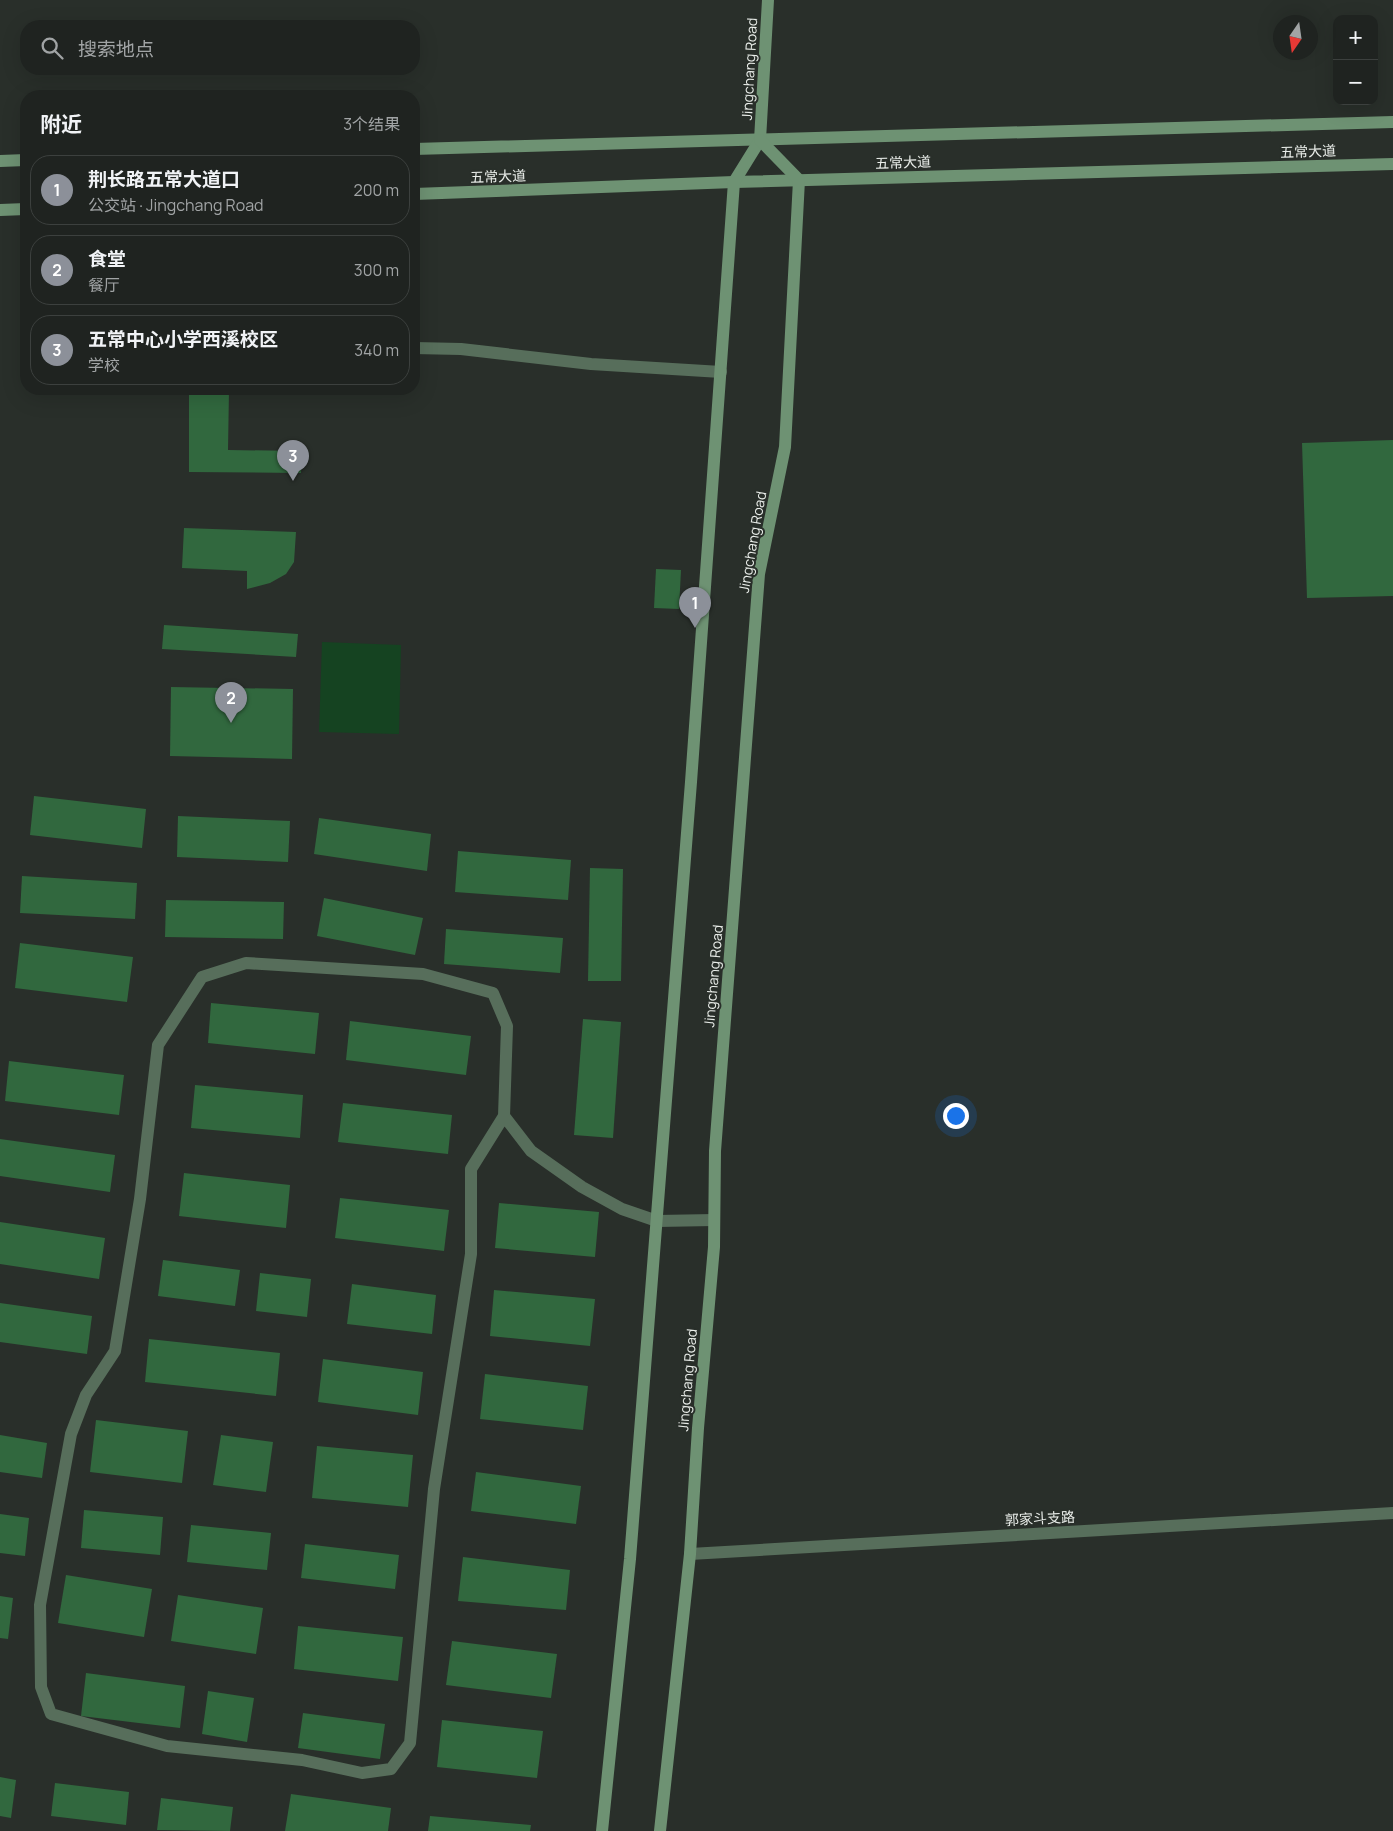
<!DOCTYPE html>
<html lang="zh">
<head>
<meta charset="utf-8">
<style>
	body { margin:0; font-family:Manrope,"Noto Sans SC",sans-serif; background:#272b29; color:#f1f3f6 }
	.controls { position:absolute; right:15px; top:15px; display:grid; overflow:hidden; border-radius:10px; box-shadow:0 5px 20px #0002 }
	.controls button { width:45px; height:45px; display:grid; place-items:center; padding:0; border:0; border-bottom:1px solid #3c403e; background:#1f2320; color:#f1f3f6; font:25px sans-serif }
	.compass { position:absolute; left:1273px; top:15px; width:45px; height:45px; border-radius:50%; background:#1f2320; box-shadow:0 5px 20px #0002; rotate:193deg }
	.you { position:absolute; left:955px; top:1115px; width:18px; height:18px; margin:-12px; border:4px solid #fff; border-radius:50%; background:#1a73e8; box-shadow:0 0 0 8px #1a73e833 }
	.badge { display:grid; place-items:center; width:32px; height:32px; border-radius:50%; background:#8c9099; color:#fff; font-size:16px; font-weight:700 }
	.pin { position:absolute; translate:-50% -41px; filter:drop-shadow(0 1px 2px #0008) }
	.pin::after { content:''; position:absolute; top:26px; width:18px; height:15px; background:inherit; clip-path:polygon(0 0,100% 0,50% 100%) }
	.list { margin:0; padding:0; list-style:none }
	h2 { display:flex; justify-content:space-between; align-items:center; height:65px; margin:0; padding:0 20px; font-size:21px }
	h2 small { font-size:16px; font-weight:400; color:#a1a4a5 }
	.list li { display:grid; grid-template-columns:32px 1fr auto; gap:15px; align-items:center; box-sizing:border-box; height:70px; margin:0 10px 10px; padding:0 10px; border:1px solid #3c403e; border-radius:20px }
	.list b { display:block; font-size:19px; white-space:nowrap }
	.list p { margin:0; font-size:16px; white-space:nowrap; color:#a1a4a5 }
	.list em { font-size:16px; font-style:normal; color:#a1a4a5 }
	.icon { flex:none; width:28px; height:28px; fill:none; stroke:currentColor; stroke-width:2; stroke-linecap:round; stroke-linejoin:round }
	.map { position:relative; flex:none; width:1393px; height:1831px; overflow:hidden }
	.search { position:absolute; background:#1f2320; box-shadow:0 5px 20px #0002; left:20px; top:20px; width:400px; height:55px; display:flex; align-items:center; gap:12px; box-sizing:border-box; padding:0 18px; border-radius:20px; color:#a1a4a5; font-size:19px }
	.panel { position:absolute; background:#1f2320; box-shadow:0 5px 20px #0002; left:20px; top:90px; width:400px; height:305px; border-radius:20px }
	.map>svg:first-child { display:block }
	.green { fill:#154321 }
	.building { fill:#31683e }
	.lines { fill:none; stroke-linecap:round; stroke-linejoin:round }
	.street { stroke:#576e5b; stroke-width:12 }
	.secondary { stroke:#6e9273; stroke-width:12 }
	.labels { text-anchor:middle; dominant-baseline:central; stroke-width:4; stroke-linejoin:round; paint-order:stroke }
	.street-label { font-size:14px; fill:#eaeeea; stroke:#292f2a }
</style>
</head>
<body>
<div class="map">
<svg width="1393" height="1831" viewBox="0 0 1393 1831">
	<rect width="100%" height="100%" fill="#292f2a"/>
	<polygon class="green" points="322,642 401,645 399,734 319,732"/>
	<g class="building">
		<polygon points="189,390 229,390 228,450 302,451 301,473 189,472"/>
		<polygon points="1393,440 1393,596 1307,598 1302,443"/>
		<polygon points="184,528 296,532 294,562 286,574 270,583 247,589 247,571 182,568"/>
		<polygon points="656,569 681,570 679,609 654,608"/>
		<polygon points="164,625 298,634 296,657 162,649"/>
		<polygon points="171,687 293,689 292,759 170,756"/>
		<polygon points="34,796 146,809 142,848 30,835"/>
		<polygon points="178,816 290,821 288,862 177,857"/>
		<polygon points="319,818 431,834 427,871 314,854"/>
		<polygon points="458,851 571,860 568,900 455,892"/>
		<polygon points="590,868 623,869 621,981 588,981"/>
		<polygon points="22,876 137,883 135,919 20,913"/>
		<polygon points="324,898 423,918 415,955 317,936"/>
		<polygon points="166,900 284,902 283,939 165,937"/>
		<polygon points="446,929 563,938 560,973 444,964"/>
		<polygon points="20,943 133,957 127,1002 15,988"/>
		<polygon points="211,1003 319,1013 315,1054 208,1043"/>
		<polygon points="583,1019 621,1022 613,1138 574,1135"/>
		<polygon points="350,1021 471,1036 466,1075 346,1060"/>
		<polygon points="9,1061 124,1075 119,1115 5,1101"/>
		<polygon points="195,1085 303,1095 300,1138 191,1128"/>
		<polygon points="343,1103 452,1115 448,1154 338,1142"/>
		<polygon points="0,1139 115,1155 110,1192 0,1176"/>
		<polygon points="184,1173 290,1185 286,1228 179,1216"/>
		<polygon points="340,1198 449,1210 444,1251 335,1238"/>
		<polygon points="499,1203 599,1212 595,1257 495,1248"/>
		<polygon points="0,1222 105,1238 99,1279 0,1264"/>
		<polygon points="163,1260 240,1270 235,1306 158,1296"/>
		<polygon points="260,1273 311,1279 307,1317 256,1311"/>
		<polygon points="352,1284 436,1295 432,1334 347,1324"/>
		<polygon points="494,1290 595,1299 590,1346 490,1336"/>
		<polygon points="0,1303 92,1316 87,1354 0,1342"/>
		<polygon points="149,1339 280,1353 276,1396 145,1382"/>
		<polygon points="323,1359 423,1372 418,1415 318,1402"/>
		<polygon points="485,1374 588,1386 583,1430 480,1419"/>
		<polygon points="96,1420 188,1431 182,1483 90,1472"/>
		<polygon points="0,1435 47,1443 42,1478 0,1472"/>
		<polygon points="221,1435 273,1442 266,1492 213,1485"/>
		<polygon points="317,1446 413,1455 408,1507 312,1498"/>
		<polygon points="476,1472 581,1486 576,1524 471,1511"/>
		<polygon points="84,1510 163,1517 160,1555 81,1548"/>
		<polygon points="0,1514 29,1518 25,1556 0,1553"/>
		<polygon points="191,1525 271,1533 267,1570 187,1562"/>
		<polygon points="305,1544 399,1555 395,1589 301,1578"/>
		<polygon points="463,1557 570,1570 566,1610 458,1601"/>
		<polygon points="66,1575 152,1589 144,1637 58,1623"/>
		<polygon points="178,1595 263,1608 256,1654 171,1641"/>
		<polygon points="0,1596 13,1598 8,1639 0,1638"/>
		<polygon points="298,1626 403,1637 398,1681 294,1669"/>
		<polygon points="452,1641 557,1654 551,1698 446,1685"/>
		<polygon points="86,1673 185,1686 180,1728 81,1716"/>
		<polygon points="208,1691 254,1698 247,1742 202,1734"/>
		<polygon points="303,1713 385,1724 380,1759 298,1748"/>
		<polygon points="442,1720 543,1731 537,1778 437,1767"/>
		<polygon points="0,1777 16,1780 11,1818 0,1816"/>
		<polygon points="55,1783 129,1792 126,1825 51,1816"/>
		<polygon points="291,1794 391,1808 388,1831 285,1831"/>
		<polygon points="161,1798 233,1807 230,1831 157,1830"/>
		<polygon points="430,1816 531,1825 530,1831 428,1831"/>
	</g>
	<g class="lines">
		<g class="street">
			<polyline points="414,348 461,349 591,364 721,372"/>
			<polyline points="504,1116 471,1169 471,1254 434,1489 410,1743 391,1769 362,1773 302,1760 167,1746 51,1714 41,1687 40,1605 71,1434 86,1395 115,1351 140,1199 158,1045 202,977 246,963 423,974 493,993 507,1026 504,1116 531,1151 582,1187 622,1209 657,1221 714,1220"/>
			<polyline points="690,1554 1393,1513"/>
		</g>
		<g class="secondary">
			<polyline points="414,149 1393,122"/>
			<polyline points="0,161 26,160"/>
			<polyline points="414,194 734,182 1393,164"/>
			<polyline points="0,210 26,209"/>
			<polyline points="602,1831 630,1559 691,782 734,182 760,140 768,0"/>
			<polyline points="660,1831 690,1554 698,1428 714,1247 715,1151 759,574 785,447 799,180 760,140"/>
		</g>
	</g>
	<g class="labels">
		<g class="street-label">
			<text transform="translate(749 69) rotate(-87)">Jingchang Road</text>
			<text transform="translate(1308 151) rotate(-2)">五常大道</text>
			<text transform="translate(903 162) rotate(-2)">五常大道</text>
			<text transform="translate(498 176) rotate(-2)">五常大道</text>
			<text transform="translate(752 542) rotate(-80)">Jingchang Road</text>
			<text transform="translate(713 976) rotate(-85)">Jingchang Road</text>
			<text transform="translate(687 1380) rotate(-85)">Jingchang Road</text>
			<text transform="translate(1040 1518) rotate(-3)">郭家斗支路</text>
		</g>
	</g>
</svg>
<div class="controls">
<button>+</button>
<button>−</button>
</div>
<svg class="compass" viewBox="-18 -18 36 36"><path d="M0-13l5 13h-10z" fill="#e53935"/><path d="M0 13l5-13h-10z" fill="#a1a4a5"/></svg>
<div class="you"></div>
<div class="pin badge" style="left:695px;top:628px">1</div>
<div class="pin badge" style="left:231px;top:723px">2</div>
<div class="pin badge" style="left:293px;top:481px">3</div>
<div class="search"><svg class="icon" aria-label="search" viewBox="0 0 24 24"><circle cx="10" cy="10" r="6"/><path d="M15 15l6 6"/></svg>搜索地点</div>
<section class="panel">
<h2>附近<small>3个结果</small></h2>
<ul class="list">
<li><span class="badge">1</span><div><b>荆长路五常大道口</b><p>公交站 · Jingchang Road</p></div><em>200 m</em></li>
<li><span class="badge">2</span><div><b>食堂</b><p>餐厅</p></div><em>300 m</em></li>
<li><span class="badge">3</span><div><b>五常中心小学西溪校区</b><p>学校</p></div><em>340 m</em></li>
</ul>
</section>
</div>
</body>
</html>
